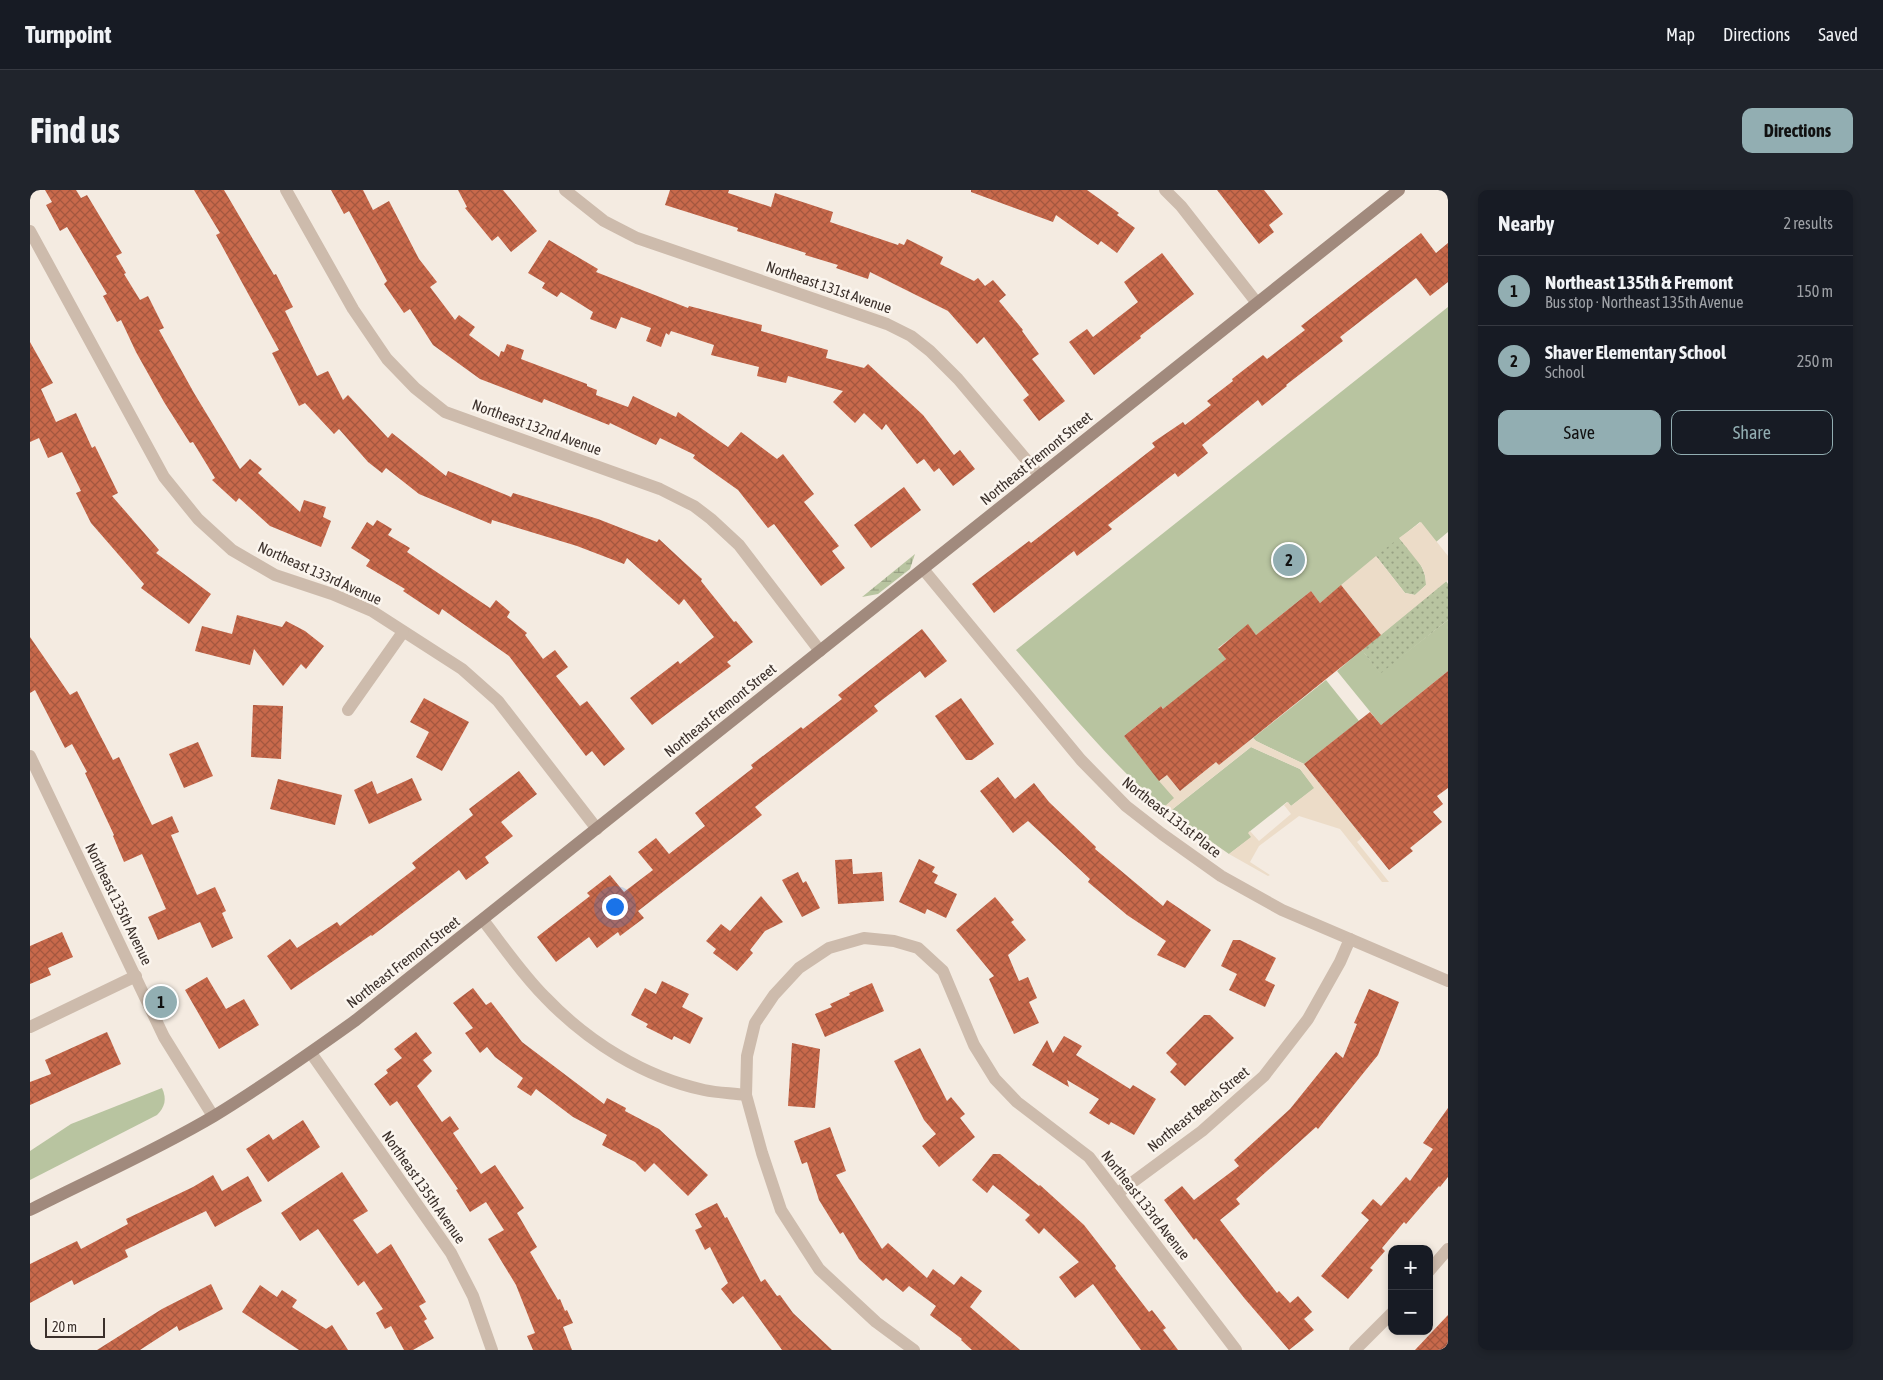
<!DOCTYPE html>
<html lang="en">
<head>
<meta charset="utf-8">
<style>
	body { margin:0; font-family:"Asap Condensed",sans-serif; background:#20242c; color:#f1f3f6 }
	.controls { position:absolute; right:15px; bottom:15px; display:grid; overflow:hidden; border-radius:10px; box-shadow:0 2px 8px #0003 }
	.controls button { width:45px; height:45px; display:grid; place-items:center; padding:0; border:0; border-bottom:1px solid #363941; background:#171b24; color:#f1f3f6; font:25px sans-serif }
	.scale { position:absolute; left:15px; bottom:12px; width:60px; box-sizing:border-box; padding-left:5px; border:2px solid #3b302b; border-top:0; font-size:14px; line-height:18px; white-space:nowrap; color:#3b302b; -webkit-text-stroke:4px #fbf5ee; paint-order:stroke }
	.you { position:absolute; left:584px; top:716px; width:18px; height:18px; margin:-12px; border:4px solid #fff; border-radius:50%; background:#1a73e8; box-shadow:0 0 0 8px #1a73e833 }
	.badge { display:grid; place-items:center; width:32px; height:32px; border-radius:50%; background:#92aeb2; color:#111; font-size:16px; font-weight:700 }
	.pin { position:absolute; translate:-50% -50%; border:2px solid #fff; box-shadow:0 1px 5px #0006 }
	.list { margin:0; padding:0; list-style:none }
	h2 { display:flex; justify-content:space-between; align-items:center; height:65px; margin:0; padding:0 20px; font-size:21px }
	h2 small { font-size:16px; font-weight:400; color:#9ea1a6 }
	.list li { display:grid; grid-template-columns:32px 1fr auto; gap:15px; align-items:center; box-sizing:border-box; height:70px; padding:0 20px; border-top:1px solid #363941 }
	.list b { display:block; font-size:19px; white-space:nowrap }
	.list p { margin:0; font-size:16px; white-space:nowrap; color:#9ea1a6 }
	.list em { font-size:16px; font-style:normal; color:#9ea1a6 }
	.actions { display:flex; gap:10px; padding:15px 20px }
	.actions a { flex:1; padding:11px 0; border:1px solid #92aeb2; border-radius:10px; text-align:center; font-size:18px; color:#92aeb2 }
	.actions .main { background:#92aeb2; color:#111 }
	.map { position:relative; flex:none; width:1418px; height:1160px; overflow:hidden; border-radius:10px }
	header { display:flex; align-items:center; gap:30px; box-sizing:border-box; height:70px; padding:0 25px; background:#171b24; border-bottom:1px solid #363941 }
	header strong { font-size:24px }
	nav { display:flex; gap:28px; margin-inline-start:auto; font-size:18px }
	.intro { display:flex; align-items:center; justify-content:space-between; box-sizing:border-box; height:120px; padding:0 30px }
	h1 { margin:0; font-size:35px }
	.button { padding:12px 22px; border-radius:10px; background:#92aeb2; color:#111; font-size:18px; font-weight:700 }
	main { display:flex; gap:30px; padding:0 30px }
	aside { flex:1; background:#171b24; border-radius:10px; box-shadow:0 2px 8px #0003 }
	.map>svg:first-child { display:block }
	.grass { fill:#b8c4a0 }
	.wetland { fill:url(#wetland-marsh) }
	.park { fill:url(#park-dots) }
	.plaza { fill:#ecdcc8 }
	.building { fill:url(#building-cross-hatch) }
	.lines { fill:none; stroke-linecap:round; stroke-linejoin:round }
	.street { stroke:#cdbbac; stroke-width:12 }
	.secondary { stroke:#a18a7d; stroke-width:12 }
	.labels { text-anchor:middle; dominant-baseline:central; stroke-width:5; stroke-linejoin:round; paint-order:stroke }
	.street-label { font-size:15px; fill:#3b302b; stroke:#fbf5ee }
</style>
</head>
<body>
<header>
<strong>Turnpoint</strong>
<nav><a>Map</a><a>Directions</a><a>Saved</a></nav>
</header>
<div class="intro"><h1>Find us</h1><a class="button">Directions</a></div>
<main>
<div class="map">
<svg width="1418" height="1160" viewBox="0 0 1418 1160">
	<defs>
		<pattern id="wetland-marsh" width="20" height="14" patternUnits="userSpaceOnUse" patternTransform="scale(1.25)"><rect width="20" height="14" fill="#b8c4a0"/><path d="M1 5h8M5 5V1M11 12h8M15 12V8" fill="none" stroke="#97a083"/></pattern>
		<pattern id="park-dots" width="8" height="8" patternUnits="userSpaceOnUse" patternTransform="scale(1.25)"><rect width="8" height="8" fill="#b8c4a0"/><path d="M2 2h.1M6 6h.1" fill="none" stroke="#97a083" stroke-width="1.8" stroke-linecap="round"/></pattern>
		<pattern id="building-cross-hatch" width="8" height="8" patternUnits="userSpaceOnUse" patternTransform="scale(1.25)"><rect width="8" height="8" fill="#c8694b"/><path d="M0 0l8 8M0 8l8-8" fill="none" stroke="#a4573f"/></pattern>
	</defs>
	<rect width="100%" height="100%" fill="#f4ebe1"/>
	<g class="grass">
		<path d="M1418,117V342L1406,352L1390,332L1290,413L1281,401L1226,445L1218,435L1188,458L1196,469L1136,522L1131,516L1094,546L1145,608L1133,618C1078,570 1034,515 986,460Z"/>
		<polygon points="1418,430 1418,481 1351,535 1307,481 1332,460 1350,483"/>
		<polygon points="1296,490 1329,531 1274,574 1226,551 1223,548"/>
		<polygon points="1221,557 1270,579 1285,598 1261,616 1257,612 1219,642 1222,647 1199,664 1139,622"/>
		<path d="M132,898C137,909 135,917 127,925L0,990V961L41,934Z"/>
	</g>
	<polygon class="wetland" points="885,364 880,379 848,404 832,407"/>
	<g class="park">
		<path d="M1369,348C1380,361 1397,376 1396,395L1385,405L1375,403L1346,366Z"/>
		<polygon points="1416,391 1418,394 1418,430 1350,484 1332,460"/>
	</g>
	<g class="plaza">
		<polygon points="1391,332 1418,366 1418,390 1351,445 1311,395 1346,366 1375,403 1385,405 1396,395 1395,385 1392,377 1369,348"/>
		<polygon points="1223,548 1226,551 1274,574 1333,647 1327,652 1359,692 1352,692 1310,639 1269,626 1229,656 1220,672 1240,685 1238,686 1199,664 1221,647 1218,643 1220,641 1229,651 1261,624 1254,615 1258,612 1261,616 1284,598 1270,579 1221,557 1139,622 1133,618 1144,608 1129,591 1137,585 1150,601 1180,577 1185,570 1189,575"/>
	</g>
	<g class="building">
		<polygon points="15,0 46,0 51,8 57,5 92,63 86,66 96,83 94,84 110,110 118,106 134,138 129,140 164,203 210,279 220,269 232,279 228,283 270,322 274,310 296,317 293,327 301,331 291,357 240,336 209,308 206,312 182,290 185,288 163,252 160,253 134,212 106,162 91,130 87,132 73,106 77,104 37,37 30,41 16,15 22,12"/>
		<polygon points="164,0 194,0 244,85 246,84 263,117 255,121 287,186 298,181 313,210 318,205 358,248 362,243 416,286 418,281 481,307 483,303 568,329 627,352 629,349 672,389 671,391 704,432 706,431 723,452 697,472 701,476 622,535 600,508 648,471 650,474 684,447 654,409 649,415 597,368 594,374 547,356 462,330 461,334 389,304 356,278 352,283 338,272 309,239 304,244 275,213 269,216 242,163 249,160 186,45 190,43"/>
		<polygon points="301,0 333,0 343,20 359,11 389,69 407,92 400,97 425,130 429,125 445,137 439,145 469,167 471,161 474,162 477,154 494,160 491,169 557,194 557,196 567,200 566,205 598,217 603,206 646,227 648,222 698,257 711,242 747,269 753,264 784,304 774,312 809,356 802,361 815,378 791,396 744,334 738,338 708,300 663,268 665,265 630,248 626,255 580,233 579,235 514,209 512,213 450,189 403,155 380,119 374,123 354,94 357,91 319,21 314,24"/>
		<polygon points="428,0 473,0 507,41 481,62 468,46 462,51 435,18 437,17"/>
		<polygon points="640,0 699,0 698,3 741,17 745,3 803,22 800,32 868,55 869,53 874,55 877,49 913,67 910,74 944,91 948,88 955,96 963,90 976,105 969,111 993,140 992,141 1009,164 1002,169 1035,211 1009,231 993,210 999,205 954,147 947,154 918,121 840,82 838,89 806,78 808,75 775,65 776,63 707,41 708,38 635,15"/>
		<polygon points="941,0 1057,0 1089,23 1087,25 1105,38 1087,63 1071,51 1068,55 1026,25 1023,32 941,2"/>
		<polygon points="1187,0 1234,0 1253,24 1239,35 1244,42 1229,54"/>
		<polygon points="1391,43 1406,63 1418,53 1418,92 1400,106 1386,88 1310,147 1313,151 1256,195 1257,196 1232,216 1228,210 1172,255 1178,263 1148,287 1145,283 1078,335 1082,339 1047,366 1044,361 964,423 942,394 999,351 1001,353 1125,257 1122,253 1153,232 1155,235 1181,215 1177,211 1203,191 1202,189 1233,165 1237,169 1275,140 1271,136"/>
		<polygon points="519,50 568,79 566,82 658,118 659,116 732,135 731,141 798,160 796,168 834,178 838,174 893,225 924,265 930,260 945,279 923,296 909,278 904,282 894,269 887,274 856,234 852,240 834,223 825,233 803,212 813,201 758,186 756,193 727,186 729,177 681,165 684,155 641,141 639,145 636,143 631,157 616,151 621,138 591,127 586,139 560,129 563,122 531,102 527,107 512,98 515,93 498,83"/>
		<polygon points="1132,63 1164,104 1110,146 1111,148 1064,185 1039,152 1057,139 1063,147 1108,112 1094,92"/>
		<polygon points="0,152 23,193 11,199 26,232 46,223 62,258 65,256 88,303 82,306 129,360 126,363 181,404 159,434 111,398 114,394 61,333 46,303 51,301 32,262 18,268 9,248 0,252"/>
		<polygon points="874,297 891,320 841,358 824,335"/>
		<polygon points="347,330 362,339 358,345 380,358 377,362 460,418 466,410 480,422 477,427 497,443 495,445 513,469 525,460 538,477 526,486 550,516 557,511 595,559 574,576 562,561 556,566 479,466 412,419 409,425 373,401 375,399 336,376 340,370 321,358 337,332 343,336"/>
		<polygon points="1311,395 1351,445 1189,575 1186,572 1150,601 1137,585 1129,591 1094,546 1131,516 1133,519 1196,469 1188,459 1218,434 1226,445 1281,401 1290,413"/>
		<polygon points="207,425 252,437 256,431 275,441 294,456 276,479 271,474 253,496 224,459 220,475 165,461 172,436 202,444"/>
		<polygon points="892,439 917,471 895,488 890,481 844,516 848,521 725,617 732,625 608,721 614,728 590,746 588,742 567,758 559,747 526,772 507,747 560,706 557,703 580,685 594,702 623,680 608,662 626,648 639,664 675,636 665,623 723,578 721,575 771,537 773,539 812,509 808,505"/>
		<polygon points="0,447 40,505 47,501 83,570 89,567 122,635 142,626 149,642 141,645 167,705 185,697 196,721 192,723 203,748 182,758 170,732 128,750 118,727 136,719 112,664 94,672 83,646 84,645 55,583 57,582 42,554 35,558 5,500 0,503"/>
		<polygon points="1418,481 1418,598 1407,606 1413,614 1403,622 1412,632 1380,658 1383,661 1359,680 1274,574 1340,522 1351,535"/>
		<polygon points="394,508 439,532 412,581 386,567 399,542 380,532"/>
		<polygon points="931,508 964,554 942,570 936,570 905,526"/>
		<polygon points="223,515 253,516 251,569 221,567"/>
		<polygon points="168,552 183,586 154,598 139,564"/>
		<polygon points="489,581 507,604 471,632 483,646 455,667 459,673 436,690 429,680 342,746 341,745 261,800 237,766 260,749 267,758 307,732 310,736 386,678 382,673 443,625 439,619"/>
		<polygon points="968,587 985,609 1004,593 1019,612 1066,657 1065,659 1133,716 1137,710 1181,740 1155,778 1127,765 1136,751 1097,725 1058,692 1060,689 998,631 983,643 950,601"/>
		<polygon points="382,588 392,610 339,634 324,600 342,591 347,604"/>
		<polygon points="248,589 312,605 305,635 240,619"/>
		<polygon points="822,669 823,684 852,682 854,711 808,714 805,670"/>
		<polygon points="889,669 905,677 902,682 908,685 904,693 927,704 916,728 897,719 895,724 869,712"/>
		<polygon points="768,682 773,693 776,691 790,718 772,727 752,690"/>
		<polygon points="731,706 753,732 735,741 720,760 723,763 707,781 683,763 686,759 676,751 691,734 700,741"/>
		<polygon points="965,707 984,730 981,732 996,750 978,765 989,791 998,787 1007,808 999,812 1009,833 984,844 959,789 964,786 926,740"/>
		<polygon points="32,742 43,767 18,778 21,785 0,794 0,756"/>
		<polygon points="1203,750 1210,750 1246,768 1235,790 1245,795 1235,817 1199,800 1207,784 1191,776"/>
		<polygon points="177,787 196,819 214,809 229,835 189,859 155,800"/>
		<polygon points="632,791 659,804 652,817 673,828 660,854 644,846 642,850 616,837 618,834 601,825 615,798 626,804"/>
		<polygon points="842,793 854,821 795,847 785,824 802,817 800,814 820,805 819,803"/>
		<polygon points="443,798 456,815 461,812 492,852 574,914 577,908 596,918 595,921 629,939 678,985 658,1006 624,973 615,982 605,972 572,955 577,945 543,927 506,899 501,906 487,897 493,888 465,867 457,857 450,863 435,843 443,838 423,813"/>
		<polygon points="1339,799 1369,812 1348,865 1288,939 1286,937 1206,1009 1210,1014 1190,1030 1247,1103 1249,1101 1260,1113 1268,1106 1282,1122 1274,1129 1284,1140 1259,1160 1215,1109 1166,1048 1164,1050 1134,1010 1152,996 1164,1010 1209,976 1204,970 1260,919 1306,862 1313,868 1327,834 1324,833"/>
		<polygon points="1174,825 1180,825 1204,848 1155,896 1140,882 1147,874 1136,863"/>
		<polygon points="77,842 91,874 0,915 0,892 21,884 15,870"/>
		<polygon points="386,842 402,863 393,870 402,881 387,896 412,932 420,926 429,939 423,943 451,984 465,975 494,1018 487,1023 507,1057 500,1062 528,1110 530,1109 535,1121 537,1120 543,1133 533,1137 542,1160 503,1160 497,1146 505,1143 486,1095 458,1049 474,1040 456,1012 440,1022 426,1000 428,999 367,911 360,916 344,894 358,883 356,880 372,868 364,859"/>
		<polygon points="1034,846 1052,856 1046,865 1100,899 1103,895 1126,909 1104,945 1081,932 1079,935 1059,923 1069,909 1037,890 1039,897 1002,875 1017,850 1023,863"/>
		<polygon points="762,853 790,859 785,918 758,916"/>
		<polygon points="890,858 917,911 921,907 935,924 930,928 945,947 909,977 892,956 906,944 894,930 864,871"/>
		<polygon points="1418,918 1418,987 1410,997 1409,996 1376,1034 1374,1032 1352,1058 1355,1061 1340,1078 1343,1080 1318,1109 1291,1086 1339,1030 1331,1023 1343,1009 1351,1016 1376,987 1380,991 1403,959 1393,953"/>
		<polygon points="273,930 290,957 238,992 216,959 239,944 243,950"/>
		<polygon points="800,937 816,981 806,985 852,1059 858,1053 897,1088 903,1079 924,1095 931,1086 952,1101 940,1117 990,1160 942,1160 931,1150 932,1149 900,1125 906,1116 879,1096 873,1102 856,1088 853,1091 829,1069 813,1042 810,1044 789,1010 777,972 772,974 764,951"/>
		<polygon points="963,964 970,964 1009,996 1010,995 1054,1035 1086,1076 1085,1078 1119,1122 1122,1120 1136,1138 1133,1140 1148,1160 1111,1160 1063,1094 1045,1108 1029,1087 1049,1072 1014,1038 1009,1044 995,1030 1000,1025 963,995 957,1003 942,990"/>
		<polygon points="312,982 338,1021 323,1030 347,1064 361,1054 396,1112 389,1116 397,1129 394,1131 404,1148 383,1160 374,1160 361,1136 355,1139 346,1123 353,1119 334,1091 328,1096 288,1039 270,1051 251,1023"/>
		<polygon points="183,985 192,1001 218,986 232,1011 185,1037 176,1021 95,1060 98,1067 44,1095 42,1090 0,1113 0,1074 47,1051 51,1059 98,1034 96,1029 163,997"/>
		<polygon points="687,1013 695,1028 697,1027 731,1092 735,1089 747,1106 750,1105 763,1123 802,1160 752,1160 713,1106 703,1114 691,1099 698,1093 680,1057 675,1060 665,1040 672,1037 665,1024"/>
		<polygon points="181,1094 193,1119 149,1141 147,1136 110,1160 67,1160 132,1119"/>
		<polygon points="230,1095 247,1107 252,1100 267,1110 262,1117 296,1139 302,1135 318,1160 269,1160 212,1122"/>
		<polygon points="1418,1125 1418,1160 1385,1160"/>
	</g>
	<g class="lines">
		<g class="street">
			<polyline points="256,0 323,119 357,169 385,198 415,222 630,299 664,316 681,329 709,355 790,461"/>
			<polyline points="535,0 574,31 607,48 857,134 881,146 900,161 928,189 1010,286"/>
			<polyline points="1135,0 1151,16 1227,113"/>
			<polyline points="0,41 134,287 168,329 202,360 245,385 302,404 342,421 432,479 468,511 567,639"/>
			<polyline points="893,379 1051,570 1096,616 1132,644 1191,686 1252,720 1418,791"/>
			<polyline points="318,520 373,442"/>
			<polyline points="0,566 134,847 183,926"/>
			<path d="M453,730C473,756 492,784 515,807C558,852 614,887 674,900C688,903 702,903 716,905"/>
			<polyline points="0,837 106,786"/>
			<polyline points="281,863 421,1063 443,1106 462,1160"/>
			<polyline points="1088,1003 1172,941 1234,886 1278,829 1310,772 1320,749"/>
			<polyline points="1399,1081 1418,1059"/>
			<polyline points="884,1160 846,1132 789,1079 751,1020 732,963 716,905 717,866 725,833 744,805 769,778 799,758 834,748 864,751 888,758 913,781 944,855 965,889 987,912 1059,967 1206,1160"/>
			<polyline points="1325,1160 1362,1123"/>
		</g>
		<path class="secondary" d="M0,1020C61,989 125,961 184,926C233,896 280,863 326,830L1369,0"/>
	</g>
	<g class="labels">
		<g class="street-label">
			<text transform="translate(799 97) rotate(19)">Northeast 131st Avenue</text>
			<text transform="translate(507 237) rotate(20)">Northeast 132nd Avenue</text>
			<text transform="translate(1006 268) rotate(-39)">Northeast Fremont Street</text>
			<text transform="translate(290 383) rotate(24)">Northeast 133rd Avenue</text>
			<text transform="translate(690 520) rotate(-39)">Northeast Fremont Street</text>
			<text transform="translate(1142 627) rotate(38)">Northeast 131st Place</text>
			<text transform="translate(89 714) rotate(64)">Northeast 135th Avenue</text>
			<text transform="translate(373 772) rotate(-38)">Northeast Fremont Street</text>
			<text transform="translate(1168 919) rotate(-39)">Northeast Beech Street</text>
			<text transform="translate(394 997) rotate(55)">Northeast 135th Avenue</text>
			<text transform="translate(1116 1015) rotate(52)">Northeast 133rd Avenue</text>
		</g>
	</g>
</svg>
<div class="controls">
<button>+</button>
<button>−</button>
</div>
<div class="scale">20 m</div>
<div class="you"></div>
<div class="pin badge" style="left:131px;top:812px">1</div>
<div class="pin badge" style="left:1259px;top:370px">2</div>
</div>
<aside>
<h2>Nearby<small>2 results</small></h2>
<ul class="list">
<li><span class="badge">1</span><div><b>Northeast 135th &amp; Fremont</b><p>Bus stop · Northeast 135th Avenue</p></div><em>150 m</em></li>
<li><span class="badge">2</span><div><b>Shaver Elementary School</b><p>School</p></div><em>250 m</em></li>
</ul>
<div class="actions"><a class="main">Save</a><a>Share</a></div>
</aside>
</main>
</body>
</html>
